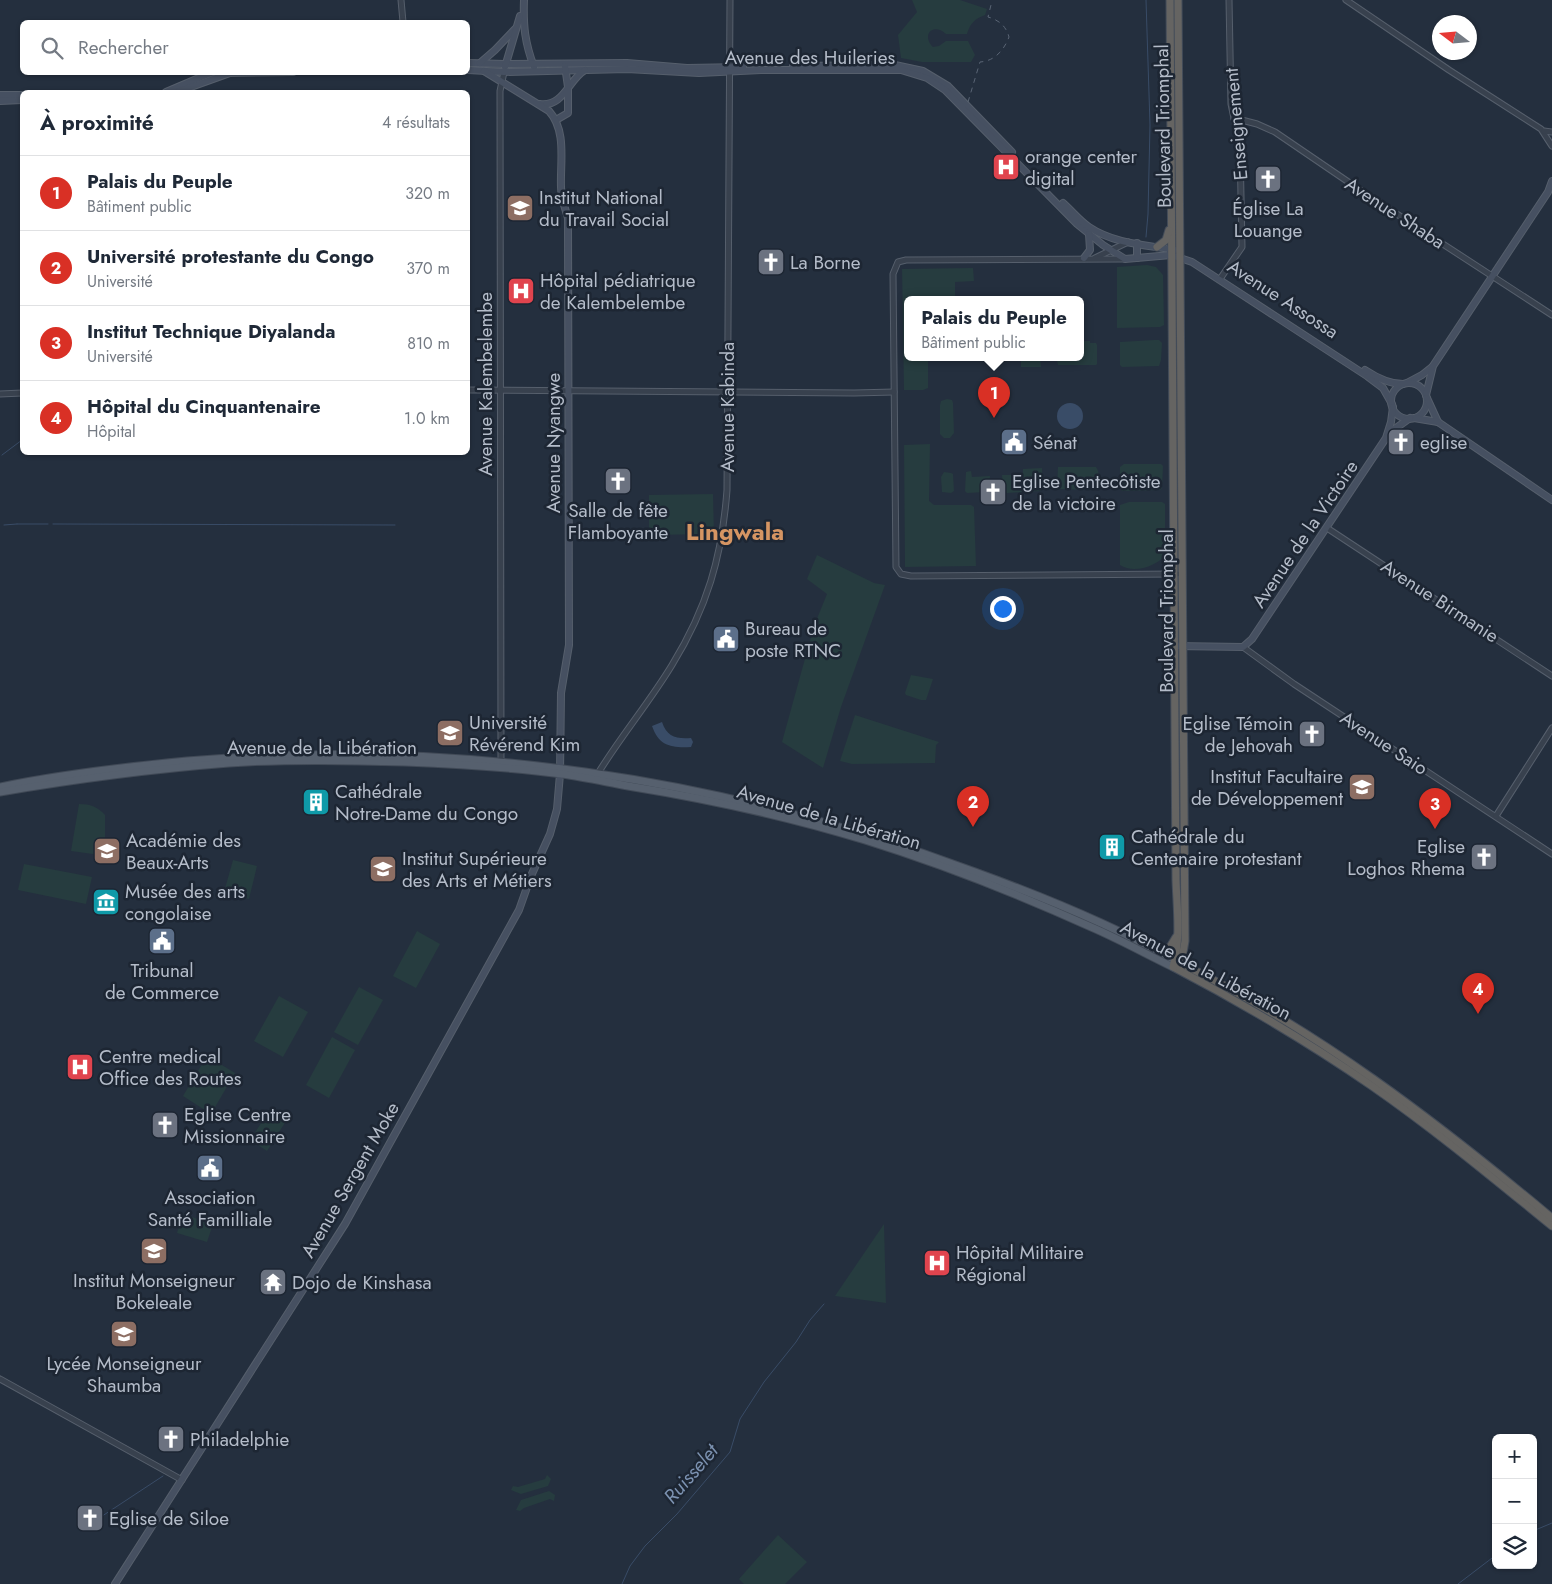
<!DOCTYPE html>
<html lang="fr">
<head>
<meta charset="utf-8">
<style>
	body { margin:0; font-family:Jost,sans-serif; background:#f6f6f7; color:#1f2937 }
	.controls { position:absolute; right:15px; bottom:15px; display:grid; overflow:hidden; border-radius:8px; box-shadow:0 1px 4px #0004 }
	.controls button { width:45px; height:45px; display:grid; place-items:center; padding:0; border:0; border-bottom:1px solid #e0e1e3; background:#fff; color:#1f2937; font:25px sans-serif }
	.compass { position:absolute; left:1432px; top:15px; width:45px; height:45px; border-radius:50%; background:#fff; box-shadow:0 1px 4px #0004; rotate:286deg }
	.you { position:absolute; left:1002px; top:608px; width:18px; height:18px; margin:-12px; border:4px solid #fff; border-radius:50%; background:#1a73e8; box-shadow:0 0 0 8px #1a73e833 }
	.badge { display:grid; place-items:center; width:32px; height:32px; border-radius:50%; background:#d93025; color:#fff; font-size:16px; font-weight:700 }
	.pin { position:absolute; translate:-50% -41px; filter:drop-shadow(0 1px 2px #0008) }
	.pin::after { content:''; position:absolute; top:26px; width:18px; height:15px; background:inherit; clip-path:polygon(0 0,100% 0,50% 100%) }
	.popup { position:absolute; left:904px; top:296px; width:180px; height:65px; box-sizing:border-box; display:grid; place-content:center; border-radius:8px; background:#fff; filter:drop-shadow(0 1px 4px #0005); font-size:16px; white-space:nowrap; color:#747a83 }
	.popup b { font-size:19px; color:#1f2937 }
	.popup::after { content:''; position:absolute; left:50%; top:100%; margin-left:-10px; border:10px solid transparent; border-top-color:#fff }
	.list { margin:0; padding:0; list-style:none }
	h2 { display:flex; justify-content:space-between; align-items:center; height:65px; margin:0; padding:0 20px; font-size:21px }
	h2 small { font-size:16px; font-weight:400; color:#747a83 }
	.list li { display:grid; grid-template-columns:32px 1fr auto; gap:15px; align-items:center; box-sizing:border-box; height:75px; padding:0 20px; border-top:1px solid #e0e1e3 }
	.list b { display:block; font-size:19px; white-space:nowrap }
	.list p { margin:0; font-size:16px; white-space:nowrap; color:#747a83 }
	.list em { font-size:16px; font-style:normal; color:#747a83 }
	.icon { flex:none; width:28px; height:28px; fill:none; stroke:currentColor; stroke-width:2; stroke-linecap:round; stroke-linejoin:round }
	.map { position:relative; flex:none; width:1552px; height:1584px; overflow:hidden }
	.search { position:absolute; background:#fff; box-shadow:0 1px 4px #0004; left:20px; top:20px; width:450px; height:55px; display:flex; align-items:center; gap:12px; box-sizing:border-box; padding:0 18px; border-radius:8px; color:#747a83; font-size:19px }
	.panel { position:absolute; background:#fff; box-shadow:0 1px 4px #0004; left:20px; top:90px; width:450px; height:365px; border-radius:8px }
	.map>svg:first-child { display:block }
	.green { fill:#263c3f }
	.water { fill:#394c67 }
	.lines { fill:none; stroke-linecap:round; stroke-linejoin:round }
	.stream { stroke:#394c67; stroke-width:1 }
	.tertiary-casing { stroke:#565f6c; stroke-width:7 }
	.secondary-casing { stroke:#565f6c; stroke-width:8 }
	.primary-casing { stroke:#414a57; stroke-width:9 }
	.trunk-casing { stroke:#434c59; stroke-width:9 }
	.tertiary { stroke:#38414e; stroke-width:5 }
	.secondary { stroke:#465061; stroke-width:6 }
	.primary { stroke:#56606e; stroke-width:7 }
	.trunk { stroke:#656462; stroke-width:7 }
	.rail { stroke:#5a6575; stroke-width:1; stroke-dasharray:5 5; stroke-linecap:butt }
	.labels { text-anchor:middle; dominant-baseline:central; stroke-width:5; stroke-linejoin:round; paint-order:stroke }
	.street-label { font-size:19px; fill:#b4bcc9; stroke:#1d2633 }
	.poi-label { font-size:19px; fill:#b4bcc9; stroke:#1d2633; text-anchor:start }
	.water-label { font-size:20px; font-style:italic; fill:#7c92b1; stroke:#1d2633 }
	.district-label { font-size:24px; font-weight:bold; fill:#d59563; stroke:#1d2633 }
</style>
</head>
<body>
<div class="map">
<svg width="1552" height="1584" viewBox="0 0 1552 1584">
	<rect width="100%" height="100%" fill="#242f3e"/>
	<g class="green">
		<path d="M912,0H960L987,9L985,15C975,19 970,23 967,34H946C933,22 921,35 933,47L939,46L946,41H968L975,55L971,62H922L901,58L898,35L917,12Z"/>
		<polygon points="1147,265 1156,267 1163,275 1164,325 1160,327 1117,328 1117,267"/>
		<polygon points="973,268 974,281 955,282 955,299 908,299 908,357 928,357 928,388 923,390 904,390 902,269"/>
		<polygon points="1154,340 1159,340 1162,343 1161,360 1159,366 1122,367 1120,365 1120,342"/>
		<polygon points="1080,341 1090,341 1090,343 1096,343 1097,345 1097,364 1096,365 1058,365 1056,357 1080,357"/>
		<polygon points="1002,357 1040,357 1041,367 1021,367 1021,361 1002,361"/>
		<polygon points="947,399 952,400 953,403 954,433 950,438 944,438 940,434 940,405 941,401"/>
		<polygon points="930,444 929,501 934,505 971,505 974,507 976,566 905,567 904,445"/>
		<polygon points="1124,464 1161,464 1163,466 1162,488 1160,490 1122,491 1120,488 1120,467"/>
		<path d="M1058,467H1096C1100,472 1100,484 1096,490L1060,489L1057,486Z"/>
		<polygon points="1042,468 1042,487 1041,491 1007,493 1003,490 1002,475 1023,475 1023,469"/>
		<polygon points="971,471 972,477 990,476 989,490 985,492 967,493 965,491 966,472"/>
		<polygon points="944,472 951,473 953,474 954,491 951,493 942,492 941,477"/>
		<polygon points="713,494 714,534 649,535 649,495"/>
		<path d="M1129,502H1162L1165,504V555C1156,567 1133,574 1120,565V505Z"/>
		<polygon points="817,555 874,583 885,585 841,707 823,768 782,742 814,626 827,594 807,579"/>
		<polygon points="911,675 933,679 926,700 921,700 906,695 905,693"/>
		<polygon points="855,715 939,742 936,745 935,763 852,764 840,761"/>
		<path d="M79,804C90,804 98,807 105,815V840L100,855L71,851Z"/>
		<polygon points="233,860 257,866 249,899 224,892"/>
		<polygon points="24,864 92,877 86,904 18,890"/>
		<polygon points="417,931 440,944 416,988 393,976"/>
		<polygon points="359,987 383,1000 358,1045 334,1032"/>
		<polygon points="279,996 308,1012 283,1057 254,1041"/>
		<polygon points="332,1037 355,1050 329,1098 306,1085"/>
		<polygon points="207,1056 235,1073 211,1114 183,1096"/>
		<polygon points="271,1108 288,1118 267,1151 250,1140"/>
		<polygon points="183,1214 213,1224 207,1242 177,1233"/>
		<polygon points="884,1224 886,1303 835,1296"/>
		<polygon points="547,1475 551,1479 548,1486 521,1494 511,1490 513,1486 518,1487 545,1479"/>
		<polygon points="549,1491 555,1495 554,1501 550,1499 524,1508 520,1511 516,1510 521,1500"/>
		<polygon points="778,1535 807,1562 785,1584 744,1584 739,1579"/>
	</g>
	<g class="water">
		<circle cx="1070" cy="416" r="13"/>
		<path d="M662,722C667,737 676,739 691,738L693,742L691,747C671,748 659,746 652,726Z"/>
	</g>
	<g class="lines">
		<g class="stream">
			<polyline points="1146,0 1150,125 1148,214 1146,237"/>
			<polyline points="2,455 22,440"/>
			<polyline points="17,524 48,524"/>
			<polyline points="53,524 395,525"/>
			<polyline points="4,525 17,524"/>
			<polyline points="81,1530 163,1476"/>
			<polyline points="1533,1531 1552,1523"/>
			<polyline points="622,1584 630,1566 645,1546 677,1514 730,1452 740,1419 764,1382 796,1342 810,1320 824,1304"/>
			<polyline points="1458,1584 1496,1555"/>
		</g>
		<g class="tertiary-casing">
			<g id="tertiary">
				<polyline points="401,0 403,22"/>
				<polyline points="1346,0 1449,70 1541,129 1552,146"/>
				<polyline points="1234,118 1257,124 1275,132 1366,194 1552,315"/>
				<polyline points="1544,131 1552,132"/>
				<polyline points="1095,258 1128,242"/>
				<polyline points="1125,259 906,260 898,262 893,274 896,567 901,574 911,576 1177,574"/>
				<polyline points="1220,279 1242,247 1240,147 1231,104 1229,0"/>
				<polyline points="468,390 854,393 894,392"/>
				<polyline points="0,394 22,393"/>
				<polyline points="1327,528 1552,676"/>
				<polyline points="1243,647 1294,684 1552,854"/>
				<polyline points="501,765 500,91 504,72"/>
				<path d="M597,775C620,737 649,703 672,665C707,608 722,557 727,490L730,0"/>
				<polyline points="1496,816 1552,728"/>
				<polyline points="0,1379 182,1480"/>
			</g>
		</g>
		<g class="secondary-casing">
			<g id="secondary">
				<path d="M524,0C523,26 525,43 534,67"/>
				<polyline points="468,63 505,64 627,63 687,68 743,67"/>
				<polyline points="480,63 495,50 515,29"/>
				<polyline points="793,66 895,65 923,71 948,86 1012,152"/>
				<polyline points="505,67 520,16"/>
				<polyline points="468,70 504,72 627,69 699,73 761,70 901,70 927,78 945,90 1077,224 1103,245 1125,259 1171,255 1192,262 1367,376 1383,388 1392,404"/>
				<polyline points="166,92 213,72"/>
				<polyline points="177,92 230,73 293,72"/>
				<polyline points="0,95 22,95"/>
				<polyline points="0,101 22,100"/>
				<path d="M540,104C564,107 568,80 585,70"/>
				<polyline points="556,120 568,113 568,87 565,66"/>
				<path d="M1063,203C1072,211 1080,221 1089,227C1114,244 1147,245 1175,250"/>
				<polyline points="1084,258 1090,250 1089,234"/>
				<polyline points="1137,258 1137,243"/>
				<path d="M1365,370C1377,378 1389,384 1403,384"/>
				<polyline points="1407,383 1422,375 1432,367"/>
				<circle cx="1409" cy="401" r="18"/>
				<polyline points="1426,395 1433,366 1548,192 1552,181"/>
				<polyline points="1427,398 1438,422"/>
				<polyline points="1414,418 1438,422 1552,500"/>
				<polyline points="1389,433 1410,418"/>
				<polyline points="1175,646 1243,647 1252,639 1386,438 1391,422 1393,407"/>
				<path d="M115,1584L345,1224L519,910L531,876L550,834L557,809L560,774L561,693L569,645L568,218C565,208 561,198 561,187C560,162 567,131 549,111L484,71"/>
			</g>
		</g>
		<g class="primary-casing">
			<g id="primary">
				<path d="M0,787C62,774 124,767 187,761C456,738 722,777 975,872C1041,896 1114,926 1175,960"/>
				<path d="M0,792C76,779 152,769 229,763C287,759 346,760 405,762C457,764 510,767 562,774C584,777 606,782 628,786C708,799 787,816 865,840C942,864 1018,894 1091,927C1119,939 1146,954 1173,967"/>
			</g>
		</g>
		<g class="trunk-casing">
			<g id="trunk">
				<path d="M1170,0L1176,880C1177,909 1181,939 1173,967C1242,1003 1308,1042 1372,1086C1434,1129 1493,1178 1552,1226"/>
				<polyline points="1178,0 1185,941 1180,970"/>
				<polyline points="1157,247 1166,240 1169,230"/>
				<polyline points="1159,951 1170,947 1176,937"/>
				<path d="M1180,963C1316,1029 1437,1122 1552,1218"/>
			</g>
		</g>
		<use href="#tertiary" class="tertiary"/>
		<use href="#secondary" class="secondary"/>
		<use href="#primary" class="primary"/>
		<use href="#trunk" class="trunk"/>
		<path class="rail" d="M968,102L980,62C995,61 1004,50 1009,37C1006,26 999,20 988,17L991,5"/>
	</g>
	<defs>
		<g id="hospital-square" transform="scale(1.4375)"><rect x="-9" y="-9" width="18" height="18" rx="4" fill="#e0444e" stroke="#1d2633"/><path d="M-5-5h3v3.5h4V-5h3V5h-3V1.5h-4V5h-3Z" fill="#fff"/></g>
		<g id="church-square" transform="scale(1.4375)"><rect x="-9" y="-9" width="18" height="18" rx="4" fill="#6b7280" stroke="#1d2633"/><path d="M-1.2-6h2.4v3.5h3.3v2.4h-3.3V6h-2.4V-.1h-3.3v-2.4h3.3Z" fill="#fff"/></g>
		<g id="university-square" transform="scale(1.4375)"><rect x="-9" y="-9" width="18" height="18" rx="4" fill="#8d6e63" stroke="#1d2633"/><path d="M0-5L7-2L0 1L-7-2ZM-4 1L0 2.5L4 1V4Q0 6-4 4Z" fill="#fff"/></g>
		<g id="civic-square" transform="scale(1.4375)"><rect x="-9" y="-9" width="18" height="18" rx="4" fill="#5c6f8a" stroke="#1d2633"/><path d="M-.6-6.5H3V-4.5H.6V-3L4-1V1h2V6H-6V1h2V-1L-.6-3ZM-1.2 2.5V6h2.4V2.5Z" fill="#fff"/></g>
		<g id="building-square" transform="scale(1.4375)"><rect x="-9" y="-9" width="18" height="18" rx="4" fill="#0f9aa8" stroke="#1d2633"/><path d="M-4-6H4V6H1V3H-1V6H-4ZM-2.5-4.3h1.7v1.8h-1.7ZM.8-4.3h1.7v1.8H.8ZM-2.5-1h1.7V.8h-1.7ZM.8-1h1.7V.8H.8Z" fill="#fff"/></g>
		<g id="museum-square" transform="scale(1.4375)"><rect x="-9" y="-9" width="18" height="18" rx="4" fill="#0f9aa8" stroke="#1d2633"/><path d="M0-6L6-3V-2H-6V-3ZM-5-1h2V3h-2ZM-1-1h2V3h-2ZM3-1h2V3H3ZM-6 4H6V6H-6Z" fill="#fff"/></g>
		<g id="school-square" transform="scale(1.4375)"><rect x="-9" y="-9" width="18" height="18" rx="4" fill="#8d6e63" stroke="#1d2633"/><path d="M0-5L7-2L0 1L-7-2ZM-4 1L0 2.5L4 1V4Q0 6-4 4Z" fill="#fff"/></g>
		<g id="temple-square" transform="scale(1.4375)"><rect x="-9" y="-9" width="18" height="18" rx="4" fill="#6b7280" stroke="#1d2633"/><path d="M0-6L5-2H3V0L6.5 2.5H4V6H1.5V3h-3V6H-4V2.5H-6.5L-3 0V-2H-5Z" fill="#fff"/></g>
	</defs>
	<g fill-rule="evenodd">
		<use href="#hospital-square" x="1006" y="167"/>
		<use href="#church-square" x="1268" y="179"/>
		<use href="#university-square" x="520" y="208"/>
		<use href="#church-square" x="771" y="262"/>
		<use href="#hospital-square" x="521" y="291"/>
		<use href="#civic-square" x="1014" y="442"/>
		<use href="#church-square" x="1401" y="442"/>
		<use href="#church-square" x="618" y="481"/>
		<use href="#church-square" x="993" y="492"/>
		<use href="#civic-square" x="726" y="639"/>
		<use href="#university-square" x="450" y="733"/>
		<use href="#church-square" x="1312" y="734"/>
		<use href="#university-square" x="1362" y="787"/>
		<use href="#building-square" x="316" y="802"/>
		<use href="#building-square" x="1112" y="847"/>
		<use href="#university-square" x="107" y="851"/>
		<use href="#church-square" x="1484" y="857"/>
		<use href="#university-square" x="383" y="869"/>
		<use href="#museum-square" x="106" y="902"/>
		<use href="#civic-square" x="162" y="941"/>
		<use href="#hospital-square" x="80" y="1067"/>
		<use href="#church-square" x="165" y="1125"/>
		<use href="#civic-square" x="210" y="1168"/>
		<use href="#school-square" x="154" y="1251"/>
		<use href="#hospital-square" x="937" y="1263"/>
		<use href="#temple-square" x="273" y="1282"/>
		<use href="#school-square" x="124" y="1334"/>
		<use href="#church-square" x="171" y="1439"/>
		<use href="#church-square" x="90" y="1518"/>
	</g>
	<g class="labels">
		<g class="street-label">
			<text x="810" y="57">Avenue des Huileries</text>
			<text transform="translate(1236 124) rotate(-95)">Enseignement</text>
			<text transform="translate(1163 126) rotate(-91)">Boulevard Triomphal</text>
			<text transform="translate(1395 213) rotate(33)">Avenue Shaba</text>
			<text transform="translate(1283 299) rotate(33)">Avenue Assossa</text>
			<text transform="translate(485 384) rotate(-90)">Avenue Kalembelembe</text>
			<text transform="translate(727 407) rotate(-90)">Avenue Kabinda</text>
			<text transform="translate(553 443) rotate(-90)">Avenue Nyangwe</text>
			<text transform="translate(1305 534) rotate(-56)">Avenue de la Victoire</text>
			<text transform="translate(1440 601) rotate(33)">Avenue Birmanie</text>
			<text transform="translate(1166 611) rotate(-90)">Boulevard Triomphal</text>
			<text transform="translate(1384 743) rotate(33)">Avenue Saio</text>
			<text x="322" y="747">Avenue de la Libération</text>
			<text transform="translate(829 817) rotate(16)">Avenue de la Libération</text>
			<text transform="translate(1206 970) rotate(28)">Avenue de la Libération</text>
			<text transform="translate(350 1180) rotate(-60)">Avenue Sergent Moke</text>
		</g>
		<g class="poi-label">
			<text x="1025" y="156">orange center<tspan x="1025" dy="22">digital</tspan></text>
			<text x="539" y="197">Institut National<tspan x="539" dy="22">du Travail Social</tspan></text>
			<text x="1268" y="208" text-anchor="middle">Église La<tspan x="1268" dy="22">Louange</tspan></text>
			<text x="790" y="262">La Borne</text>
			<text x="540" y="280">Hôpital pédiatrique<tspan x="540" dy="22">de Kalembelembe</tspan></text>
			<text x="1033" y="442">Sénat</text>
			<text x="1420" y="442">eglise</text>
			<text x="1012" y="481">Eglise Pentecôtiste<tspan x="1012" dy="22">de la victoire</tspan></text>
			<text x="618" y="510" text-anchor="middle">Salle de fête<tspan x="618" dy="22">Flamboyante</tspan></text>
			<text x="745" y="628">Bureau de<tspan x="745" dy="22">poste RTNC</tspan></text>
			<text x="469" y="722">Université<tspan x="469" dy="22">Révérend Kim</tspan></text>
			<text x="1293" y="723" text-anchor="end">Eglise Témoin<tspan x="1293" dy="22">de Jehovah</tspan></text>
			<text x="1343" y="776" text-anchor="end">Institut Facultaire<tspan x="1343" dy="22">de Développement</tspan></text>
			<text x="335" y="791">Cathédrale<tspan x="335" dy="22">Notre-Dame du Congo</tspan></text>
			<text x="1131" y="836">Cathédrale du<tspan x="1131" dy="22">Centenaire protestant</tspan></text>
			<text x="126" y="840">Académie des<tspan x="126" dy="22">Beaux-Arts</tspan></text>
			<text x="1465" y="846" text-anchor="end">Eglise<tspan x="1465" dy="22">Loghos Rhema</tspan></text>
			<text x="402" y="858">Institut Supérieure<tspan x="402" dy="22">des Arts et Métiers</tspan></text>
			<text x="125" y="891">Musée des arts<tspan x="125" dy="22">congolaise</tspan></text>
			<text x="162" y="970" text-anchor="middle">Tribunal<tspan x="162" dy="22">de Commerce</tspan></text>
			<text x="99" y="1056">Centre medical<tspan x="99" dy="22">Office des Routes</tspan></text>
			<text x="184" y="1114">Eglise Centre<tspan x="184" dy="22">Missionnaire</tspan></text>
			<text x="210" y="1197" text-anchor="middle">Association<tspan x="210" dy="22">Santé Familliale</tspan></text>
			<text x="956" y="1252">Hôpital Militaire<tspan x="956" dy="22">Régional</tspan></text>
			<text x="154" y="1280" text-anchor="middle">Institut Monseigneur<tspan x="154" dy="22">Bokeleale</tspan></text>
			<text x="292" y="1282">Dojo de Kinshasa</text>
			<text x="124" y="1363" text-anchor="middle">Lycée Monseigneur<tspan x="124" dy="22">Shaumba</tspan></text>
			<text x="190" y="1439">Philadelphie</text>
			<text x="109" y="1518">Eglise de Siloe</text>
		</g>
		<g class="water-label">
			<text transform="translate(691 1474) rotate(-49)">Ruisselet</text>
		</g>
		<g class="district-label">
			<text x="735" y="531">Lingwala</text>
		</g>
	</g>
</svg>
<div class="controls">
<button>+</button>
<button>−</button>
<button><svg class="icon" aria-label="layers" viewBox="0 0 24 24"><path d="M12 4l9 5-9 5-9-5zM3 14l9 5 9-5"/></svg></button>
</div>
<svg class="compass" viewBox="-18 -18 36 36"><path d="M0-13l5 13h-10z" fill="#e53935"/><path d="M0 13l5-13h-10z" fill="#747a83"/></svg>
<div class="you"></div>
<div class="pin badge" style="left:994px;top:418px">1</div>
<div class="popup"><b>Palais du Peuple</b>Bâtiment public</div>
<div class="pin badge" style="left:973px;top:827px">2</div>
<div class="pin badge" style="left:1435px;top:829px">3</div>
<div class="pin badge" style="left:1478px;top:1014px">4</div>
<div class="search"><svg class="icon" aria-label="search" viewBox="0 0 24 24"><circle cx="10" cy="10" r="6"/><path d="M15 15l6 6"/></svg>Rechercher</div>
<section class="panel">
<h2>À proximité<small>4 résultats</small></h2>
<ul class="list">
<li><span class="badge">1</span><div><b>Palais du Peuple</b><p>Bâtiment public</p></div><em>320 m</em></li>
<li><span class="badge">2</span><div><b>Université protestante du Congo</b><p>Université</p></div><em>370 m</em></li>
<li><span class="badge">3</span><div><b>Institut Technique Diyalanda</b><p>Université</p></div><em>810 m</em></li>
<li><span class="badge">4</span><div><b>Hôpital du Cinquantenaire</b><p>Hôpital</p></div><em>1.0 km</em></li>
</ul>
</section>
</div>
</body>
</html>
